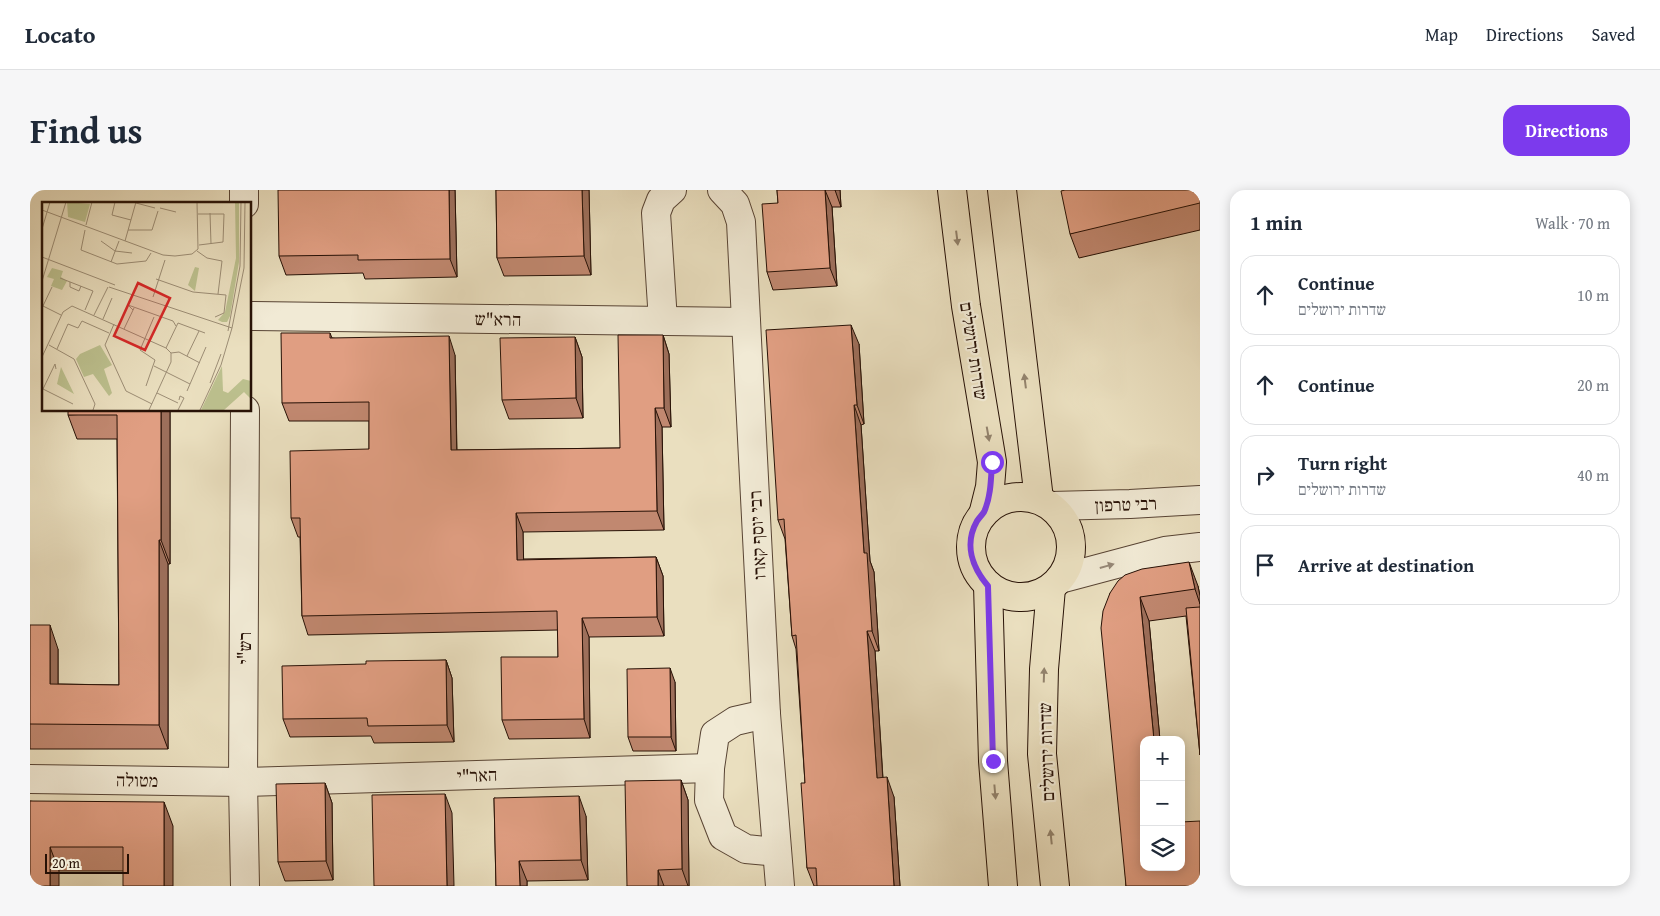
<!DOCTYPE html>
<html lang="en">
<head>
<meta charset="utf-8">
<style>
	body { margin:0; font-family:"Gentium Book Plus","Frank Ruhl Libre",serif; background:#f6f6f7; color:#1f2937 }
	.controls { position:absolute; right:15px; bottom:15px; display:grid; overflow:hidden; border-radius:10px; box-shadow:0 2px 12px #0003 }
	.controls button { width:45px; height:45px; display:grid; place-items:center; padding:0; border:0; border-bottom:1px solid #e0e1e3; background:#fff; color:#1f2937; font:25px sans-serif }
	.scale { position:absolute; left:15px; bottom:12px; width:84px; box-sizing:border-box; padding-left:5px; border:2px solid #271106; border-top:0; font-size:14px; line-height:18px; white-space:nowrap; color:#271106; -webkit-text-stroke:4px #f1ead5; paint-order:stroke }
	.stop { position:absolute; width:15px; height:15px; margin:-11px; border:4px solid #7c3aed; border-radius:50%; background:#fff }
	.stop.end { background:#7c3aed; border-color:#fff; box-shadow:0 1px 5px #0008 }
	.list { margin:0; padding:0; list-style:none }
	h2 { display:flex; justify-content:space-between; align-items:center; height:65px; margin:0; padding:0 20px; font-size:21px }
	h2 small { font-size:16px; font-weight:400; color:#747a83 }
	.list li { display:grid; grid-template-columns:32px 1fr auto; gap:15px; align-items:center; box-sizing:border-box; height:80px; margin:0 10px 10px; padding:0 10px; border:1px solid #e0e1e3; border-radius:15px }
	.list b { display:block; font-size:19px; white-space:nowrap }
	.list p { margin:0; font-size:16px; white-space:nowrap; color:#747a83 }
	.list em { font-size:16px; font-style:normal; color:#747a83 }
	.icon { flex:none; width:28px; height:28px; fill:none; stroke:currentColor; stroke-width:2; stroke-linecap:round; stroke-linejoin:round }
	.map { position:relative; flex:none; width:1170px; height:696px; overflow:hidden; border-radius:15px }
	header { display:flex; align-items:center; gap:30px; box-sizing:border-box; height:70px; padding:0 25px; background:#fff; border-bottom:1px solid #e0e1e3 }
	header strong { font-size:24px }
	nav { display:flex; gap:28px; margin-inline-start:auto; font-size:18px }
	.intro { display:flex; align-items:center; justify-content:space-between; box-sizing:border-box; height:120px; padding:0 30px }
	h1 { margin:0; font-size:35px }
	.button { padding:12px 22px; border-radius:15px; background:#7c3aed; color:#fff; font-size:18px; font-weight:700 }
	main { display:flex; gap:30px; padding:0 30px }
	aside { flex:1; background:#fff; border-radius:15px; box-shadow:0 2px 12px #0003 }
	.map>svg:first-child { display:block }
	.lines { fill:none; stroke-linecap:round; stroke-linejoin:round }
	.minor-casing { stroke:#584434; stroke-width:30 }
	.major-casing { stroke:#271106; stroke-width:30 }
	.minor { stroke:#f1ead5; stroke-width:28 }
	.major { stroke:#eadfbf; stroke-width:28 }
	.wall { fill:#c18870; stroke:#271106 }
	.shaded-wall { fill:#9d6f5b; stroke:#271106 }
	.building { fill:#e09e82; stroke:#271106 }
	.oneway { fill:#92826c }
	.oneway2 { fill:#968878 }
	.route { stroke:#7c3aed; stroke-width:6 }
	.labels { text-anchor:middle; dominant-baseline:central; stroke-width:4.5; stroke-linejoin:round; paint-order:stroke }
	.street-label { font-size:18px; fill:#271106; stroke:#f1ead5 }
	.inset-road { fill:none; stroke:#9c8d75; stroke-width:1 }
	.view { fill:#d62828; fill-opacity:0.15; stroke:#d62828; stroke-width:2.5 }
	.inset-edge { fill:none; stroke:#271106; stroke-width:2.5 }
</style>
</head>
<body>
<header>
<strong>Locato</strong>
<nav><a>Map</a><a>Directions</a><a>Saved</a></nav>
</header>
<div class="intro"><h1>Find us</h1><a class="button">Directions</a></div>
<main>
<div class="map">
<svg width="1170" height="696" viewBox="0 0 1170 696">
	<rect width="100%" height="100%" fill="#eadfbf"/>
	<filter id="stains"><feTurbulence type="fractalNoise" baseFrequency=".004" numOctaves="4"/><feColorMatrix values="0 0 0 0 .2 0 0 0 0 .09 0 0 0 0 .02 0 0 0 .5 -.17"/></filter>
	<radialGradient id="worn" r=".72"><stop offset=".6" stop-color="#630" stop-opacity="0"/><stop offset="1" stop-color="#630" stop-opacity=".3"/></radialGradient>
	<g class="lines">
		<g class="minor-casing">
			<g id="minor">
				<polyline points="214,0 214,14"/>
				<polyline points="692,0 705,14 711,32 736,524 750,696"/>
				<polyline points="220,126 716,132"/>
				<polyline points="633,131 626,23 631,10 642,0"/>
				<polyline points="1021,316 1100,314 1170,310"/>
				<polyline points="1030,389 1135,361 1170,357"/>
				<polyline points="736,524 705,531 685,544 680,578 679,610 693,646 716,659 747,662"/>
				<polyline points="0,589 213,592 680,578"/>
				<polyline points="215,696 213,592 215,220"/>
			</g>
		</g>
		<g class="major-casing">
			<g id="major">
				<polyline points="922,0 936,116 962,272 960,297 954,321"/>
				<polyline points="972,0 1009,309"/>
				<circle cx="991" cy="357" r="50"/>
				<polyline points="958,395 963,571 973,696"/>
				<polyline points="1021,398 1014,479 1012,564 1025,696"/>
			</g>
		</g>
		<use href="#minor" class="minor"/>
		<use href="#major" class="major"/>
	</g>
	<g class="wall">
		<polygon points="425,0 427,87 335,89 333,83 256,85 249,66"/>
		<polygon points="466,0 559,0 561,85 474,86 467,68"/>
		<polygon points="747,0 810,0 811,17 802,17 807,96 743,100 737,82 748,13"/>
		<polygon points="1170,0 1170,40 1049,68 1040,44"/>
		<polygon points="300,143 302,148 425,165 427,260 590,258 633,145 639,164 641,237 632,237 634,340 493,342 493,369 626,367 633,386 634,446 559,447 560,548 479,549 472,530 528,467 528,440 278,445 272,426 270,347 268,347 261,328 339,259 339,231 259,231 252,213"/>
		<polygon points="545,147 552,167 553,228 479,229 472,210"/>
		<polygon points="829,154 834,234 831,235 840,371 844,382 849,461 845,461 853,588 864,607 870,696 784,696 777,678 775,593 766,459 762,446 755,349 748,330"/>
		<polygon points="140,220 140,374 138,374 138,559 0,559 0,435 28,459 28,494 89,495 87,249 47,249 38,225"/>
		<polygon points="1168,396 1170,406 1170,565 1156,426 1119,431 1130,550 1114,550 1096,696 1080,403"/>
		<polygon points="416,470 422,488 424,552 344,553 341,546 260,547 253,529 336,474"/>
		<polygon points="645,492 646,561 603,561 598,547"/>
		<polygon points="651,590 658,610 659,696 597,696"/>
		<polygon points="295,593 302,613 303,690 255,691 248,672"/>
		<polygon points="464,608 556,626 558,690 497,691 497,696 466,696"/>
		<polygon points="0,611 143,636 93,681 29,681"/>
	</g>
	<g class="shaded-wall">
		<polygon points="419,0 425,0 427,87 420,69"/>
		<polygon points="552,0 559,0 561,85 554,66"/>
		<polygon points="795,0 802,17 807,96 800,78"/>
		<polygon points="805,0 810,0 811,17"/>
		<polygon points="821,135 829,154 834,234 827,215"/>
		<polygon points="633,145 639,164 641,237 634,218"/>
		<polygon points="419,146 425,165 427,279 421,260"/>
		<polygon points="545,147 552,167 553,228 546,208"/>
		<polygon points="824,215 831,235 840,371 844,382 849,461 842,441 834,363"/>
		<polygon points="625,218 632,237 634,340 627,321"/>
		<polygon points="131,220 140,220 140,374 131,350"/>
		<polygon points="486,323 493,342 494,388 487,370"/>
		<polygon points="129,350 138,374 138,559 129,535"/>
		<polygon points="626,367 633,386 634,446 627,427"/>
		<polygon points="1159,372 1168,396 1170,406 1170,414 1165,399"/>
		<polygon points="1110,407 1119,431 1130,550 1124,550"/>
		<polygon points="552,428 559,447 560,548 554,529"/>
		<polygon points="20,435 28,459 28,519 20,494"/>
		<polygon points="837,441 845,461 854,608 847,588"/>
		<polygon points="416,470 422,488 424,552 417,535"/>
		<polygon points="640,478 645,492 646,561 641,547"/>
		<polygon points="857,587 864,607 870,696 864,696"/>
		<polygon points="651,590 658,610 659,696 658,696 652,679"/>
		<polygon points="295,593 302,613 303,690 296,671"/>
		<polygon points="415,604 422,623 424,696 417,696"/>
		<polygon points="549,606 556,626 558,690 551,670"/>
		<polygon points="134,612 143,636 143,696 134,696"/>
		<polygon points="20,657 29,681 29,696 20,696"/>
		<polygon points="489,671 497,691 497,696 490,696"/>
		<polygon points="628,680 634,696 628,696"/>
	</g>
	<g class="building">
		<polygon points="248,0 419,0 420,69 328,70 328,65 249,66"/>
		<polygon points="466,0 552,0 554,66 467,68"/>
		<polygon points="747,0 795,0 800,78 737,82 732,14 748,13"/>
		<polygon points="1035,0 1170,0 1170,13 1040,44 1031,1"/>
		<polygon points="821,135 827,215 824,215 834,363 837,363 842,441 837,441 847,588 857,587 864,696 787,696 786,678 777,678 771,593 775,593 766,445 762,446 754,329 748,330 736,140"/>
		<polygon points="251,143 300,143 300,148 419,146 421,260 590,258 588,145 633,145 634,218 625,218 627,321 486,323 487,370 626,367 627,427 552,428 554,529 472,530 471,467 528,467 527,421 272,426 270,328 261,328 260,261 339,259 339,212 252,213"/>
		<polygon points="545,147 546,208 472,210 470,148"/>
		<polygon points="38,220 131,220 131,350 129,350 129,535 0,534 0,435 20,435 20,494 89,495 87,225 38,225"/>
		<polygon points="1159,372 1165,399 1110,407 1124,550 1114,550 1114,677 1151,677 1151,632 1170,631 1170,696 1096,696 1071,438 1073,421 1080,403 1088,391 1095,385 1112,379"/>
		<polygon points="1170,417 1170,565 1156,418"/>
		<polygon points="416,470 417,535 338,536 337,528 253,529 252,476 336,474 336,471"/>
		<polygon points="640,478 641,547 598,547 597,479"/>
		<polygon points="651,590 652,679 628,680 628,696 597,696 595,591"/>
		<polygon points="295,593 296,671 248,672 246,594"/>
		<polygon points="415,604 417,696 344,696 342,605"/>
		<polygon points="549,606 551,670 489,671 490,696 466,696 464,608"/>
		<polygon points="0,611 134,612 134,696 93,696 93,657 20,657 20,696 0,696"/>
	</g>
	<defs><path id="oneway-solid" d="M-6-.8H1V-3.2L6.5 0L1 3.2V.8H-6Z" transform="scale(1.25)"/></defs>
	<g class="oneway">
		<use href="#oneway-solid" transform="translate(927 48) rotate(83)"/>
		<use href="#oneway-solid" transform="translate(995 191) rotate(-97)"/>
		<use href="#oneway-solid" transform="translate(958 244) rotate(80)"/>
		<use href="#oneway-solid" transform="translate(1014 485) rotate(-88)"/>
		<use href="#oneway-solid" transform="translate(965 602) rotate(85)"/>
		<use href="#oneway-solid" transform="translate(1021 647) rotate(-96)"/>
	</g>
	<use class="oneway2" href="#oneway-solid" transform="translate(1077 376) rotate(-16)"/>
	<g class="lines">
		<path class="route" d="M962,272C961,288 961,307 954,322C952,325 949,328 947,331C934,354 942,377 958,396L963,571"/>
	</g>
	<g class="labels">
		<g class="street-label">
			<text transform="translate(468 129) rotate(1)">הרא"ש</text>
			<text transform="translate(944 161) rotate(81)">שדרות ירושלים</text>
			<text transform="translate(1096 314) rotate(-2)">רבי טרפון</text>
			<text transform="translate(727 345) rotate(-93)">רבי יוסף קארו</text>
			<text transform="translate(214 458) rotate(-90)">רש"י</text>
			<text transform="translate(1016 562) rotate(-92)">שדרות ירושלים</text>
			<text transform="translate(447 585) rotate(-2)">האר"י</text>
			<text transform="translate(107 590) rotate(1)">מטולה</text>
		</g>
	</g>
	<g transform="translate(12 12)">
		<rect width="209" height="209" fill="#eadfbf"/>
		<path d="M25,0L48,2L43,20L26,15ZM193,0H197V60L188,114L185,120H180L176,118L183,110L194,56ZM153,65L157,66L153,89L146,83ZM10,66L21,69L19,75L25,79L20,88L9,84L12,77L5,75ZM58,143L70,163L62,167L70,191L67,194L51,172L42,175L34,157L38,152ZM180,164L181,189L186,191L201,177L209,179V197L202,190L182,208H159ZM19,165L32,192L15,182Z" fill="#bcc08e"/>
		<path class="inset-road" d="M73,0L70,13L89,18M94,1L113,6M118,6L134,10M0,8L121,53L133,54L150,52L156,47L155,0M168,11L169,42M156,12H182L181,40L157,43M44,23L50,0M0,27L8,0M43,28L39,48L75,62L104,59L109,51M86,28H110L116,9M59,39L73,49L90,51M83,39L94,0M155,49L165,56L180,59L176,92M0,55L73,83M69,60L77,39M18,76L51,89L43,108M114,77L151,90L184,93L182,111L173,115M0,79L24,0M28,80V85L37,89L39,84M67,85L190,126M111,95L123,58M1,104L19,113M0,106L10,85M91,108L86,103L131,119L134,124M52,113L66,85M61,117L70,96M72,122L63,143L84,189L110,202M82,127L92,106M186,129L198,64L199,0M7,143L32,157L53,202L51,208M124,146L136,121L163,131M15,147L26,122L36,126L40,119L67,131M129,151L137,150L158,161M145,154L157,129M0,155L21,110L30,104L124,146L129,151M112,164L148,182M14,167L13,162L1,187L31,202M168,181L179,152M104,184L113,158L98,148L112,115M145,189L164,145M115,191L136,201M107,208L129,160V151M136,208L142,196L138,194L137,198M158,208L179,163L190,126L202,66L203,0"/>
		<path class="view" d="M96,81L128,96L103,148L72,134Z"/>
		<rect width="209" height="209" class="inset-edge"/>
	</g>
	<rect width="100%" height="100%" filter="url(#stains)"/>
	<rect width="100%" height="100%" fill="url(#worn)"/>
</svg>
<div class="controls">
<button>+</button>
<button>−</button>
<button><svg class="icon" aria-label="layers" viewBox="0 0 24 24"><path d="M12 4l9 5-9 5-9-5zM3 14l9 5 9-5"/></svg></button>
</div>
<div class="scale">20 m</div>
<div class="stop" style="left:962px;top:272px"></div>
<div class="stop end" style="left:963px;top:571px"></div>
</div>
<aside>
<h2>1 min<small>Walk · 70 m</small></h2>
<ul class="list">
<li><svg class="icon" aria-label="ahead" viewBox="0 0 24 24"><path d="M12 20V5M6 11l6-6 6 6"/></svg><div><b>Continue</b><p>שדרות ירושלים</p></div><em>10 m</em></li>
<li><svg class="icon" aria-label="ahead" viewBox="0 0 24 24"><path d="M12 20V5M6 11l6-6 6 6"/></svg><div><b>Continue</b></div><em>20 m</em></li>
<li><svg class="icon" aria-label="right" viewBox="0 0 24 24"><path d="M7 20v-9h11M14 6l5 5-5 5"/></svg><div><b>Turn right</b><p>שדרות ירושלים</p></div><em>40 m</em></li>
<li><svg class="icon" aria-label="arrive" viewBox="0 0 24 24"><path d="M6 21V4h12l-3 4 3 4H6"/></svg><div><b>Arrive at destination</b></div></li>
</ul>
</aside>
</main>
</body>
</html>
